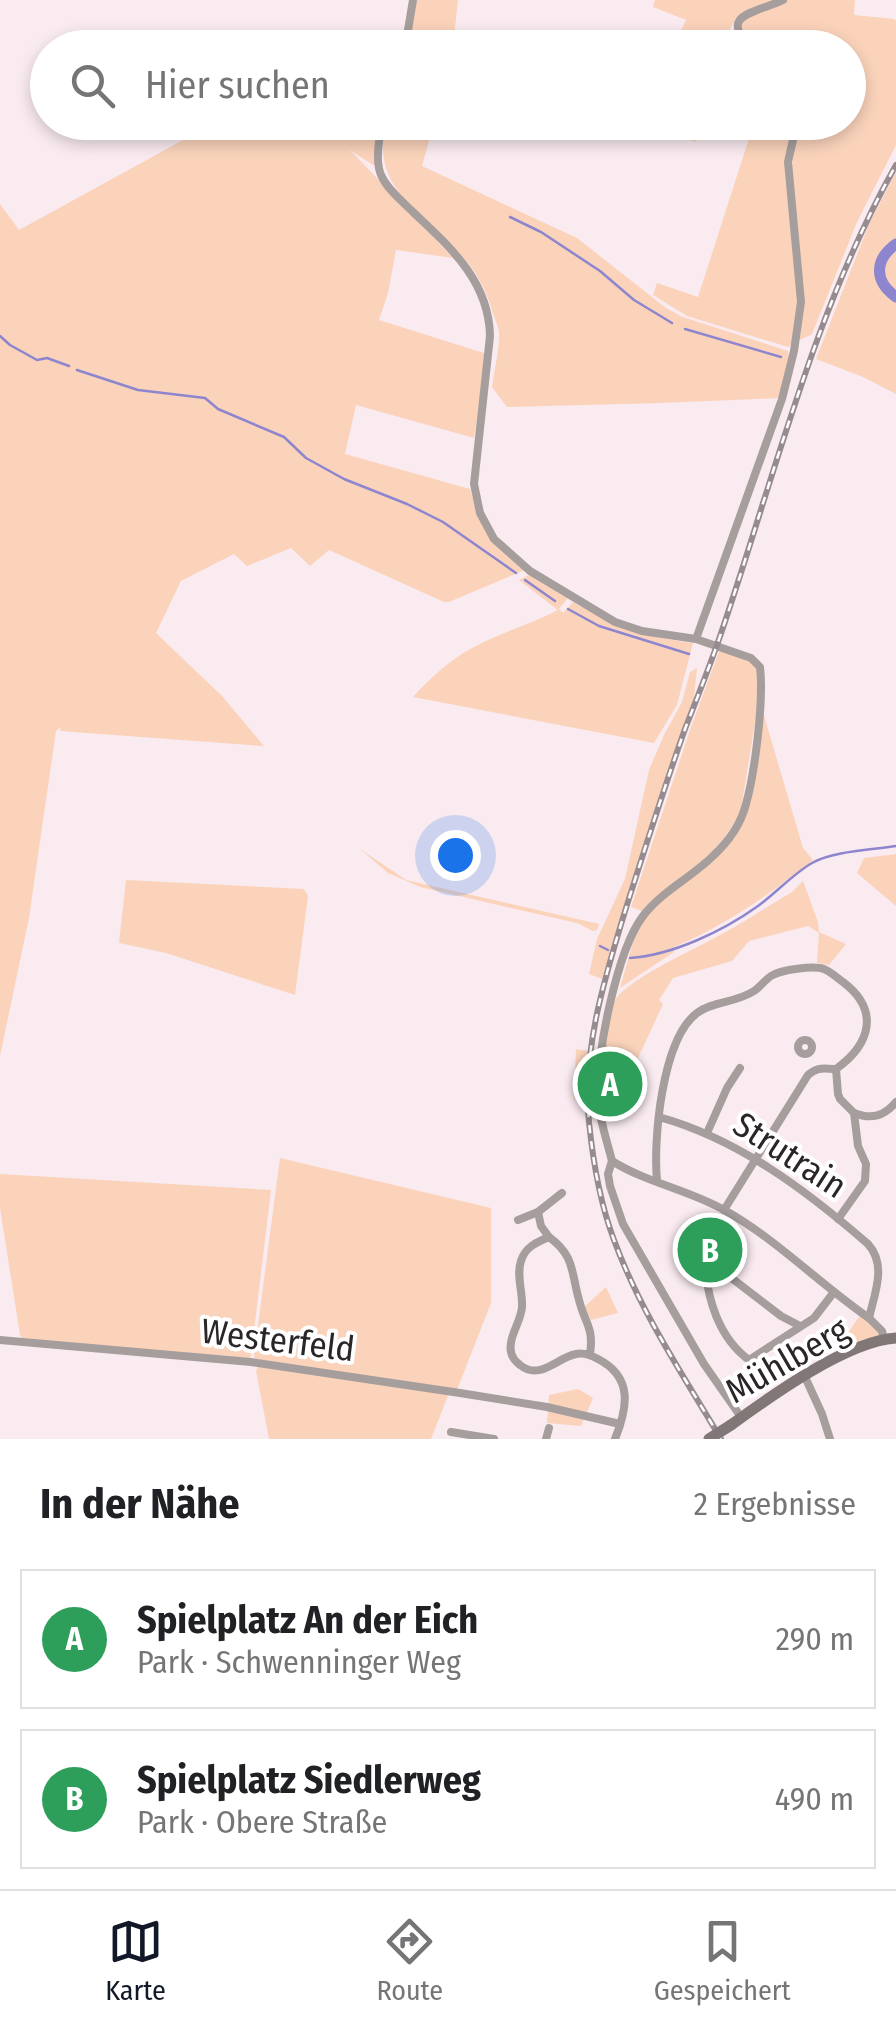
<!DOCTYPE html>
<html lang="de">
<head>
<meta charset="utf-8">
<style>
	body { margin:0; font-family:"Fira Sans Condensed",sans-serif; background:#f6f6f6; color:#202124 }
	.you { position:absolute; left:455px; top:855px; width:35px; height:35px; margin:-25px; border:8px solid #fff; border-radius:50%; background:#1a73e8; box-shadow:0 0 0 15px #1a73e833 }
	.badge { display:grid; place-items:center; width:65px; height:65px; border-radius:50%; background:#111827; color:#fff; font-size:32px; font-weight:700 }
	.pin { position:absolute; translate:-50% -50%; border:5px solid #fff; box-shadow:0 2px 10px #0006 }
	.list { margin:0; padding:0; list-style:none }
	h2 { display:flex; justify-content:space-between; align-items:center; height:130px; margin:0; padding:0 40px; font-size:42px }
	h2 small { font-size:32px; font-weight:400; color:#757577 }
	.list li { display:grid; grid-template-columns:65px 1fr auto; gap:30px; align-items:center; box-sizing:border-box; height:140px; margin:0 20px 20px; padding:0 20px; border:2px solid #e0e0e0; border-radius:0px }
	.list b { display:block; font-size:38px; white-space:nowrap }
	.list p { margin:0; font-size:32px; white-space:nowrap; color:#757577 }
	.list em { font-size:32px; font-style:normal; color:#757577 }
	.icon { flex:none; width:55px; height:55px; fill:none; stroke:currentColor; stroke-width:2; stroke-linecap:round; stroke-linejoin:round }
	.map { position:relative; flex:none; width:896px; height:1439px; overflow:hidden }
	.search { position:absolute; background:#fff; box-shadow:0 5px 15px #0003; left:30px; right:30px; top:30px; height:110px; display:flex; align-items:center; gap:25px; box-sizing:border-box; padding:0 35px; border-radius:55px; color:#757577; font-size:38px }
	.sheet { height:450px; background:#fff }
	nav { display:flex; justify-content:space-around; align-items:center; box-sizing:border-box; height:140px; border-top:2px solid #e0e0e0; background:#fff; font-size:28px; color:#757577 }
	nav a { display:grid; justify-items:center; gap:5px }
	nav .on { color:#111827 }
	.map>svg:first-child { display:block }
	.green { fill:#fbd3bb }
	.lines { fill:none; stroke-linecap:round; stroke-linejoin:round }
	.stream { stroke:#8d86cf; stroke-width:2.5 }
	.river { stroke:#8d86cf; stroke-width:11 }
	.street { stroke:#a59e9d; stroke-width:8 }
	.secondary { stroke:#817776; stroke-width:11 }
	.rail-casing { stroke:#968c90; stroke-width:6 }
	.rail { stroke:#fff; stroke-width:2.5; stroke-dasharray:8; stroke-linecap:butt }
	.secondary-bridge { stroke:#817776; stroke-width:11 }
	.labels { text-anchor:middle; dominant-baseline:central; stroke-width:8; stroke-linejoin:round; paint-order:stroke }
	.street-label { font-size:35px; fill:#2a2527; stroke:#fff }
</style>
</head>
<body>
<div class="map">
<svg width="896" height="1439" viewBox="0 0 896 1439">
	<rect width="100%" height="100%" fill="#faebf1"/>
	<g class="green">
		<polygon points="416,0 458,0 453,47 408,48"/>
		<path d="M655,0H779C744,12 735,9 724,47H673L686,20L653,7Z"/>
		<polygon points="785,0 855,0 854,15 894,19 896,21 896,145 857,222 812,334 798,341 804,296 790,175 800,123 848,122 848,48 762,47 762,41 740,28 742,20"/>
		<polygon points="194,123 381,123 377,165 373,165 350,150 465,270 453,258 396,250 388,293 379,320 487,354 474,438 356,405 345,454 470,489 478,515 525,570 449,602 444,602 329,550 310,566 291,548 247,566 234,554 181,581 156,633 222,696 264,746 60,731 61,727 56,731 29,918 0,1056 0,204 19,230 194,134 197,129"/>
		<path d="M387,123H434L422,166L577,238L666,308L683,317L788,351L789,359L779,398L661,403L507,407L492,387C494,370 500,349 499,332C498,325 494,317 492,310C486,290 476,271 462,256C426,213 367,188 387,123Z"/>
		<polygon points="643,123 643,122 702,123 696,142 642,125"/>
		<polygon points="754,123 795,123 789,144 799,293 792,344 788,347 687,316 653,295 657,283 698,297"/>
		<polygon points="896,172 896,394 863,377 816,359 869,224"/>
		<path d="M531,574L568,598L559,609L563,613L573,602C616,625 643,637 693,643L677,705L654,743L413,697C430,678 453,657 476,646C503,632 531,624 558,610L519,580Z"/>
		<path d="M720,649L753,662L760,672L759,698L741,809C723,852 678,881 644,912L631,907L691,727Z"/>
		<polygon points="697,668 694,698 602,979 589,974 597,939 625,879 649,770 664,735 682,702 690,672"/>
		<path d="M763,712L803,848L813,860C768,895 727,925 674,947V952L620,988L635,935L647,914L715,857L730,843L740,824Z"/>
		<polygon points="360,849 406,880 599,924 597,930 593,931 577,923 420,887 388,873"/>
		<polygon points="896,854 896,906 857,873 864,858"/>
		<polygon points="126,880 304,889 308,896 295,995 166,953 119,943"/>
		<path d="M803,881L818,922L819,932L846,944L829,965L817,963L819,933L808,926L749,941L732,961L673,978L659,1000L663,1004L633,1069L622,1066L618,1090L620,1108L602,1111C599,1091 606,1010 618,996C637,976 680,956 705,943C735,928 763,909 792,892Z"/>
		<polygon points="576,1049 587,1051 584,1100 574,1099"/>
		<polygon points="280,1158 491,1208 491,1303 457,1390 256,1360 254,1356"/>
		<polygon points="0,1174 271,1190 251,1356 247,1360 25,1341 20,1335 0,1208"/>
		<polygon points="606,1287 618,1313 591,1320 584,1307"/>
		<polygon points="861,1314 869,1319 882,1337 845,1349 841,1343"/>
		<polygon points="258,1367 449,1393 431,1439 269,1439 256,1371"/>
		<polygon points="578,1389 593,1398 581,1426 547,1423 549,1395"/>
	</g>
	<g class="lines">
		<g class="stream">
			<polyline points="510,217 541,232 600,271 634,300 672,323"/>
			<polyline points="685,329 781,357"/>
			<polyline points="0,336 10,345 37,360 47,358 69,366"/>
			<polyline points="77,370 138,390 205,398 218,409 284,437 306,458 344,479 407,504 443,522 516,573"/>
			<polyline points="525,580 555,601"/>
			<polyline points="568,609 599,626 689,654"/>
			<polyline points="600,946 608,950"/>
			<path d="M630,958C673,955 723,931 758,906C776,893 793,874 812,863C833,851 872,850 896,846"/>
		</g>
		<path class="river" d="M896,244C874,260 874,281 896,297"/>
		<g class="street">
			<polyline points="405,48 413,0"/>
			<path d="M754,48C713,15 759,12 783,0"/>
			<path d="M383,122C379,138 374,162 382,177C388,190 403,202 413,212C450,247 489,281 490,336L474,484L480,513L494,539L530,571L615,622L642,631L696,639L751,658L760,667C764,700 755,772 746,804C741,824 728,842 713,856C692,877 661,892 643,916C617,950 595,1058 598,1101C600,1121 607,1141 612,1161C647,1183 690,1190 726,1211C776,1239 821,1285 869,1318L882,1331L884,1339"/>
			<polyline points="696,639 782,399 794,351 801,302 788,162 797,122"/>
			<circle cx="805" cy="1047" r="7"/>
			<polyline points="836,1069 838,1094 840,1099 854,1113 858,1146 866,1164 865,1181 838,1219"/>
			<path d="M854,1113C872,1120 884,1116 896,1102"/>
			<path d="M659,1117C738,1139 806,1190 868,1244C887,1265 875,1292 869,1318"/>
			<polyline points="707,1133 727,1088 740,1068"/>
			<polyline points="612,1161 608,1174 610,1186 623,1224 704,1364 741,1417"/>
			<path d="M657,1181C653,1140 662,1039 697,1013C713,1001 736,1003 754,991C760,987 765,980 771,976C780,970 814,965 824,969C830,971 837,978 843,982C880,1010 871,1044 836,1069C824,1069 818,1066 808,1075L724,1210"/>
			<polyline points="518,1220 538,1212"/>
			<polyline points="549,1237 541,1226 538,1212 562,1193"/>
			<path d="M800,1326L781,1316L708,1260L705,1263C707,1299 719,1338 749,1360L814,1318L834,1292"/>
			<polyline points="0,1340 251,1362 460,1393 547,1407 620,1424"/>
			<path d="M590,1354C594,1327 585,1324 579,1300C571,1272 575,1256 549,1237C537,1242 525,1247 521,1261C516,1276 523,1292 522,1307C521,1322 508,1337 511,1352C512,1357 516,1362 520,1365C540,1381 556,1358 576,1354C584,1352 591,1355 598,1359C633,1377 628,1407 615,1439"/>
			<polyline points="805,1377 822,1414 830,1439"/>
			<polyline points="451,1432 494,1439"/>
			<polyline points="546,1439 549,1428"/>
		</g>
		<path class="secondary" d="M731,1425C771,1396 847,1341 896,1338"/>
		<g class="rail-casing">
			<path id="rail" d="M721,1439C683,1375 640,1311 614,1240C600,1203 593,1162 589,1122C582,1049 605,977 626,908C645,848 664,788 685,729C696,701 707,673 717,645C773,484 812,314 896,165"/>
		</g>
		<use href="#rail" class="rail"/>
		<polyline class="secondary-bridge" points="709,1439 731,1425"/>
	</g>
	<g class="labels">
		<g class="street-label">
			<text transform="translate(790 1155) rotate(33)">Strutrain</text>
			<text transform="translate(278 1340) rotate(7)">Westerfeld</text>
			<text transform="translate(787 1360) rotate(-30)">Mühlberg</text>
		</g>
	</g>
</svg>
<div class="you"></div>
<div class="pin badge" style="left:610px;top:1084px;background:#2e9e5b">A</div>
<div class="pin badge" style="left:710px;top:1250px;background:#2e9e5b">B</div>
<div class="search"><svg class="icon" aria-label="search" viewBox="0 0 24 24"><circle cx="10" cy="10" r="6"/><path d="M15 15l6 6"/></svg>Hier suchen</div>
</div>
<section class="sheet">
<h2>In der Nähe<small>2 Ergebnisse</small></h2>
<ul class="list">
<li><span class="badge" style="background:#2e9e5b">A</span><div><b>Spielplatz An der Eich</b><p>Park · Schwenninger Weg</p></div><em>290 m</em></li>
<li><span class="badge" style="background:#2e9e5b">B</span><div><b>Spielplatz Siedlerweg</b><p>Park · Obere Straße</p></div><em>490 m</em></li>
</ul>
</section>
<nav>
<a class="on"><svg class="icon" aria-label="map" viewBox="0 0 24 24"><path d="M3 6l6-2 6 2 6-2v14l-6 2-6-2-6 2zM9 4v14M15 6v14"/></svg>Karte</a>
<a><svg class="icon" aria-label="directions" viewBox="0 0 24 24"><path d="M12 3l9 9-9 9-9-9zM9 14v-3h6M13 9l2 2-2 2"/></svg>Route</a>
<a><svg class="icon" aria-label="saved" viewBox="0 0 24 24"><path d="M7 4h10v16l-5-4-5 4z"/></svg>Gespeichert</a>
</nav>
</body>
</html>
